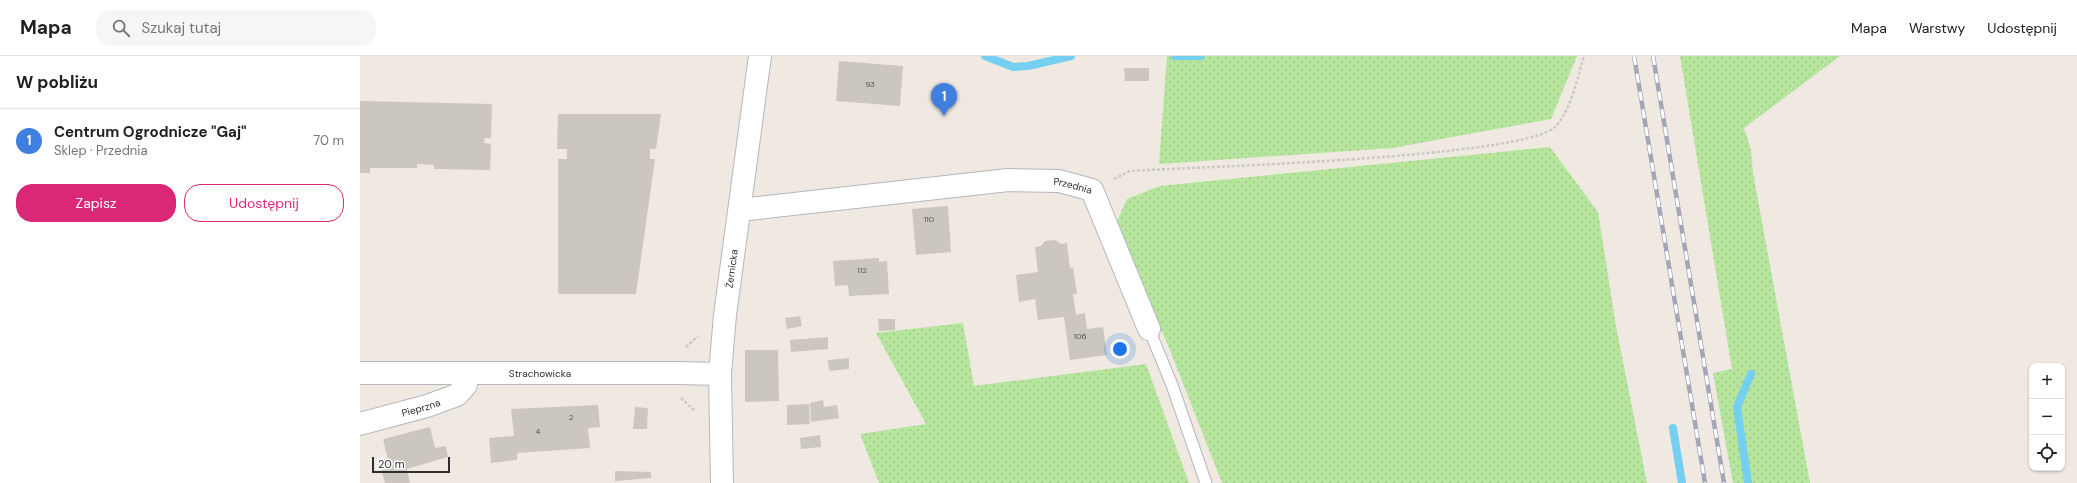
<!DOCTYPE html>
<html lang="pl">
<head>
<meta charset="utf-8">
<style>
	body { margin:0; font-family:"DM Sans",sans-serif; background:#f6f6f6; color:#202124 }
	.controls { position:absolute; right:12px; bottom:12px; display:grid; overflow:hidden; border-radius:8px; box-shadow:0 1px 3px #0004 }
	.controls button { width:36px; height:36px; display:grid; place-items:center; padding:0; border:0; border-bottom:1px solid #e0e0e0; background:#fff; color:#202124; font:20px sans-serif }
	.scale { position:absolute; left:12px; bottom:10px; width:78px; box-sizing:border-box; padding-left:4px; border:2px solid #2e2e2e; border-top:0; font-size:11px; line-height:14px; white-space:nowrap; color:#2e2e2e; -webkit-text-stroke:3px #fff; paint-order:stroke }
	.you { position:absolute; left:760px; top:293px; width:14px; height:14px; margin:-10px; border:3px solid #fff; border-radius:50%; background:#1a73e8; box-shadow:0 0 0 6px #1a73e833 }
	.badge { display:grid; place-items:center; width:26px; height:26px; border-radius:50%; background:#db2777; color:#fff; font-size:13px; font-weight:700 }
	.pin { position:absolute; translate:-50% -33px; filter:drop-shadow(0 1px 2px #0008) }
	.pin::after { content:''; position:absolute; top:21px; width:14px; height:12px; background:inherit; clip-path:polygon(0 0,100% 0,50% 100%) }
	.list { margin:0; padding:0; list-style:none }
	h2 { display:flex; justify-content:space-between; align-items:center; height:52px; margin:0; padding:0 16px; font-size:17px }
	h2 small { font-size:13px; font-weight:400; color:#757577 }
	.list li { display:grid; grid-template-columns:26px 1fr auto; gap:12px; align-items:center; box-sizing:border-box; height:64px; padding:0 16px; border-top:1px solid #e0e0e0 }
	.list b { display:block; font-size:15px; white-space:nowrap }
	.list p { margin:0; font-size:13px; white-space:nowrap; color:#757577 }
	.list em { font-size:13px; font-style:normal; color:#757577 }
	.actions { display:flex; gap:8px; padding:12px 16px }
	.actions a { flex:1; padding:9px 0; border:1px solid #db2777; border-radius:16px; text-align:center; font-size:14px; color:#db2777 }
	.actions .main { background:#db2777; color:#fff }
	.icon { flex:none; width:22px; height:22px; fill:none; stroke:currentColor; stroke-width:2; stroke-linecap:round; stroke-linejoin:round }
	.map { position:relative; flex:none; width:1717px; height:427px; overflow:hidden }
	header { display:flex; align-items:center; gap:24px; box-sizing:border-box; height:56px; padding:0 20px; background:#fff; border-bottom:1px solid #e0e0e0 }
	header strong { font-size:19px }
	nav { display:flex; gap:22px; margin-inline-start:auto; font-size:14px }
	.search { width:280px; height:36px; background:#f6f6f6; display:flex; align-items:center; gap:10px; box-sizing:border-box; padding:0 14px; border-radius:16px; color:#757577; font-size:15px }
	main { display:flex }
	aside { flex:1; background:#fff }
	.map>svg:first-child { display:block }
	.grass { fill:url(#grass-dots) }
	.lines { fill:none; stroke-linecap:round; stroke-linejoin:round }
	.stream { stroke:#75cff0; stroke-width:8 }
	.building { fill:#cbc7bf }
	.service-casing { stroke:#b4b7c1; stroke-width:13 }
	.minor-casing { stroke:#b4b7c1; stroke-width:24 }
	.tertiary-casing { stroke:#b4b7c1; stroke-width:24 }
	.path { stroke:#c9c9c9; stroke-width:2.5; stroke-dasharray:3 2; stroke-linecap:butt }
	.service { stroke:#fff; stroke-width:11 }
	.minor { stroke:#fff; stroke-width:22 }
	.tertiary { stroke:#fff; stroke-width:22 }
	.rail-casing { stroke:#a3a6b8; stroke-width:4.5 }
	.rail { stroke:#fff; stroke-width:3; stroke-dasharray:9; stroke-linecap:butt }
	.labels { text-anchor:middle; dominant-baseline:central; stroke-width:3.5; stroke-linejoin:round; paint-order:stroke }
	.number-label { font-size:8px; fill:#555452 }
	.street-label { font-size:10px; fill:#2e2e2e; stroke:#fff }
</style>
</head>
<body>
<header>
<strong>Mapa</strong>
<div class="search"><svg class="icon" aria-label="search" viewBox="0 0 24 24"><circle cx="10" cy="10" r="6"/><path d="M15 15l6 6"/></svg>Szukaj tutaj</div>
<nav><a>Mapa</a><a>Warstwy</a><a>Udostępnij</a></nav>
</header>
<main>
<aside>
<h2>W pobliżu<small></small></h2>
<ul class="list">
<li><span class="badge" style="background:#3f7fe0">1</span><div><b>Centrum Ogrodnicze &quot;Gaj&quot;</b><p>Sklep · Przednia</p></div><em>70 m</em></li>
</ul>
<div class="actions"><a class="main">Zapisz</a><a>Udostępnij</a></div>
</aside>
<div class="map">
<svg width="1717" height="427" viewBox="0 0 1717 427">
	<defs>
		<pattern id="grass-dots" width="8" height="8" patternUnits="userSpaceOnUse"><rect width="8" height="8" fill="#b6e59e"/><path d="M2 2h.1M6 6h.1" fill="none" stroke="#9dc588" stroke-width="1.8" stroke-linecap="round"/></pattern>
	</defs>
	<rect width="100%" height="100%" fill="#efe9e1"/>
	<g class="grass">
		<polygon points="807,0 1217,0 1191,63 1033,92 799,108"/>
		<polygon points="1320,0 1480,0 1384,72 1391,94 1393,117 1450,427 1373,427 1353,317 1372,313"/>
		<polygon points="1190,91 1238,156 1256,270 1287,427 862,427 810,294 778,221 757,165 767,143 800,130"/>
		<polygon points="603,267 614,330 786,308 829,427 519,427 500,378 566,368 516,277"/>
	</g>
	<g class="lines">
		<g class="stream">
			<polyline points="625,0 653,11 668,10 711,0"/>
			<polyline points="815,0 841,0"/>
			<polyline points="1313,372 1322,427"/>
			<polyline points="1388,427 1377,351 1391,318"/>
		</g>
	</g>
	<g class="building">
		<polygon points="479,5 543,10 540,50 476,45"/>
		<polygon points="764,12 789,12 789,25 765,25"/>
		<polygon points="0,45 132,48 131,82 125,82 124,87 131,88 130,114 74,113 74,109 57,108 57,112 10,112 10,117 0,117"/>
		<polygon points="198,58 301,58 296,93 290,93 290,103 295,103 276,238 198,238 198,103 207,103 207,93 197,93"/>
		<polygon points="588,150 591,196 556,199 552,153"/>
		<polygon points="695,184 701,188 707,187 710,212 713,211 717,238 713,238 716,259 725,257 727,273 743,271 747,299 710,304 704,261 678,264 675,243 659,246 656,219 678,216 675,191 681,190 685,185"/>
		<polygon points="519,202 519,206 527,205 529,238 489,240 488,229 475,230 473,205"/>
		<polygon points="440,260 442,270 427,273 425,262"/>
		<polygon points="518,263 535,263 535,274 519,275"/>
		<polygon points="468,281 468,293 431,296 430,284"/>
		<polygon points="385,294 418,294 419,345 385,346"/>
		<polygon points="489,302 489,313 469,315 468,304"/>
		<polygon points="463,344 464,351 477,349 479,362 451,366 450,347"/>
		<polygon points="449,348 450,368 427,369 427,349"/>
		<polygon points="238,349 240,371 228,372 230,392 157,397 157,404 131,407 129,382 154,380 151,353"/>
		<polygon points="275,351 288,352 287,373 273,373"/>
		<polygon points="70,371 75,392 86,390 88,401 47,413 50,427 25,427 20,410 29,408 23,383"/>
		<polygon points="460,379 461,391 441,393 440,382"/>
		<polygon points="255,415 291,416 291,422 255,425"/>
	</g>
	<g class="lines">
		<g class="service-casing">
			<polyline id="service" points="789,273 812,329 846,427"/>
		</g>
		<g class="minor-casing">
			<g id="minor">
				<path id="s1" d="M380,154L648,124L699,125L732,134L789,273"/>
				<path id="s2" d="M0,368L67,350L97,339L106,329V318"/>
			</g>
		</g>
		<g class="tertiary-casing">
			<g id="tertiary">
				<path id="s3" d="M0,317H318L360,318"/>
				<path id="s4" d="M362,427L360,318L365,259L400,0"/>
			</g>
		</g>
		<g class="path">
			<path d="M754,123L770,115C831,111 1168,102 1196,70C1211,54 1218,20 1224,0"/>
			<polyline points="326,291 338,280"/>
			<polyline points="321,342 335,355"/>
		</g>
		<use href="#service" class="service"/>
		<use href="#minor" class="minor"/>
		<use href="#tertiary" class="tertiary"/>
		<g class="rail-casing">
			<g id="rail">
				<polyline points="1274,0 1345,427"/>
				<polyline points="1293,0 1364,427"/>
			</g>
		</g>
		<use href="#rail" class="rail"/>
	</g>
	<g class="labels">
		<g class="number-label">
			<text x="510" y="28">93</text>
			<text x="569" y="163">110</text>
			<text x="502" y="214">112</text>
			<text x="720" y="280">106</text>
			<text x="211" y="361">2</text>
			<text x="178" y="375">4</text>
		</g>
		<g class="street-label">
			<text stroke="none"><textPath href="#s1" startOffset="335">Przednia</textPath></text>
			<text stroke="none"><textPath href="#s4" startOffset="215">Żernicka</textPath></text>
			<text stroke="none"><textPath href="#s3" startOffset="180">Strachowicka</textPath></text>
			<text stroke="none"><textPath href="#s2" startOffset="63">Pieprzna</textPath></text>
		</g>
	</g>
</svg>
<div class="controls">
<button>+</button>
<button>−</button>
<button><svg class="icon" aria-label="locate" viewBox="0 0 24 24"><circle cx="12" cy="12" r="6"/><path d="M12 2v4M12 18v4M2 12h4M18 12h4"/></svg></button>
</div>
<div class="scale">20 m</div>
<div class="you"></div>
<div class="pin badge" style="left:584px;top:60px;background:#3f7fe0">1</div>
</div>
</main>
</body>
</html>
